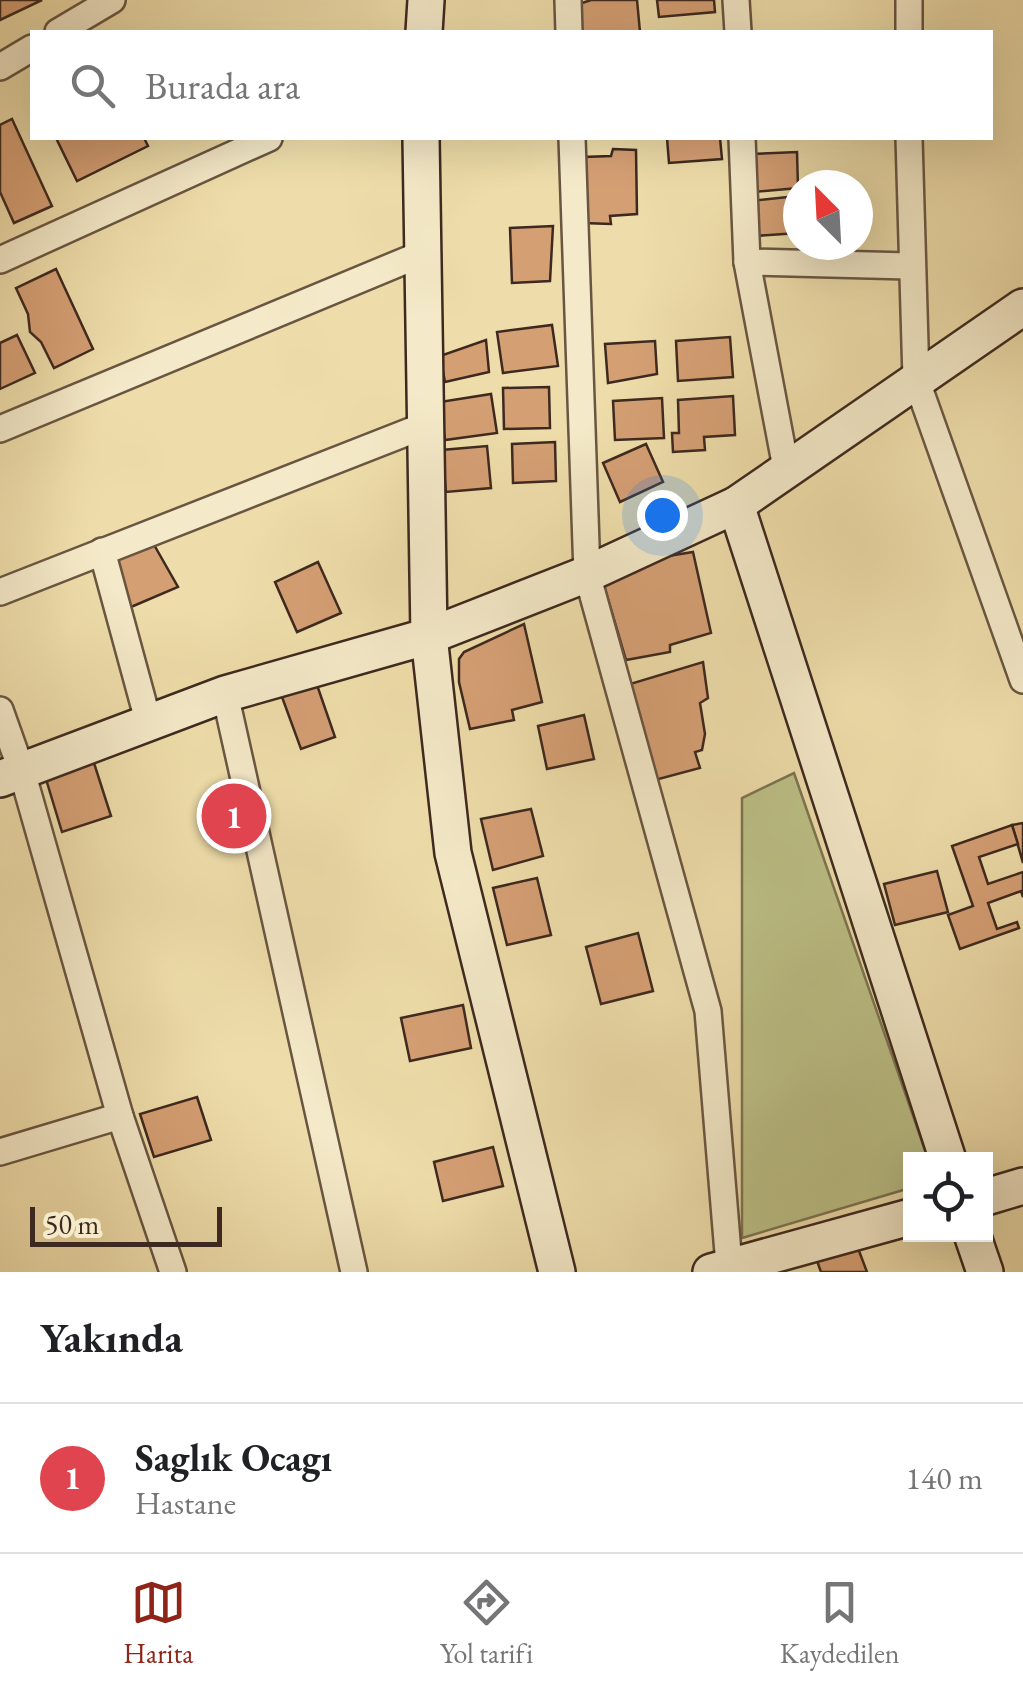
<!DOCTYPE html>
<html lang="tr">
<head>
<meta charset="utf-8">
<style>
	body { margin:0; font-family:"EB Garamond",serif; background:#f6f6f6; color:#202124 }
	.controls { position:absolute; right:30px; bottom:30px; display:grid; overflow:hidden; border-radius:0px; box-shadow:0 10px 40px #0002 }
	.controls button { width:90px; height:90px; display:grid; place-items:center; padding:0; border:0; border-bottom:2px solid #e0e0e0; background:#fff; color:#202124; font:50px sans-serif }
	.compass { position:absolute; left:783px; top:170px; width:90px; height:90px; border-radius:50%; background:#fff; box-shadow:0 10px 40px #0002; rotate:336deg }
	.scale { position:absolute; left:30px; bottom:25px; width:192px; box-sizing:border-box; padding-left:10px; border:5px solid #3d291f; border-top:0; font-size:28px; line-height:35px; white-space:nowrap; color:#3d291f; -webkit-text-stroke:8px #f4e9c8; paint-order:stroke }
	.you { position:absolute; left:662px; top:515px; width:35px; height:35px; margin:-25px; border:8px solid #fff; border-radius:50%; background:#1a73e8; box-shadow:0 0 0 15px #1a73e833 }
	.badge { display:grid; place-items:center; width:65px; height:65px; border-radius:50%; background:#8f2418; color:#fff; font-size:32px; font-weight:700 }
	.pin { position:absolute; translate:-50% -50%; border:5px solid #fff; box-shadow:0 2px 10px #0006 }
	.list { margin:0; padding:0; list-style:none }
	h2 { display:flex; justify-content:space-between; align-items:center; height:130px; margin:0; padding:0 40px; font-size:42px }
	h2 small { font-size:32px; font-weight:400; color:#757577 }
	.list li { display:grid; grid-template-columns:65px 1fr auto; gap:30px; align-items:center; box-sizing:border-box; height:150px; padding:0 40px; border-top:2px solid #e0e0e0 }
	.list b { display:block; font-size:38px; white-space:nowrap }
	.list p { margin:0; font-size:32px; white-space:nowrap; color:#757577 }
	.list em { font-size:32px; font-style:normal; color:#757577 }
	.icon { flex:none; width:55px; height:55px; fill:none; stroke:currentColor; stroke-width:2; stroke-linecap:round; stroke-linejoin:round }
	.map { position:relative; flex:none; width:1023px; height:1272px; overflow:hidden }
	.search { position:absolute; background:#fff; box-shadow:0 10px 40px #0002; left:30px; right:30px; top:30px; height:110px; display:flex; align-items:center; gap:25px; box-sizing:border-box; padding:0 35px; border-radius:0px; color:#757577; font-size:38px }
	.sheet { height:280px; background:#fff }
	nav { display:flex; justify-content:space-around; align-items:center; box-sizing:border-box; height:140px; border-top:2px solid #e0e0e0; background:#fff; font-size:28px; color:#757577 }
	nav a { display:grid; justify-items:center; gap:5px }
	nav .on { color:#8f2418 }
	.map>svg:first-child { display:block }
	.green { fill:#bcc086; stroke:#7c7452; stroke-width:2.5 }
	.building { fill:#d59f74; stroke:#3d291f; stroke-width:2.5 }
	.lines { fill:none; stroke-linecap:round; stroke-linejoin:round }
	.street-casing { stroke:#695642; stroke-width:30 }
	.secondary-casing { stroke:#3d291f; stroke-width:40 }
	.street { stroke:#f4e9c8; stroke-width:25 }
	.secondary { stroke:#f4e9c8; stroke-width:35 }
</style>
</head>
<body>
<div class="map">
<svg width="1023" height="1272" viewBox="0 0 1023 1272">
	<rect width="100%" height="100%" fill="#eda"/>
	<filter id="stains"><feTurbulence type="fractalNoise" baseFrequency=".002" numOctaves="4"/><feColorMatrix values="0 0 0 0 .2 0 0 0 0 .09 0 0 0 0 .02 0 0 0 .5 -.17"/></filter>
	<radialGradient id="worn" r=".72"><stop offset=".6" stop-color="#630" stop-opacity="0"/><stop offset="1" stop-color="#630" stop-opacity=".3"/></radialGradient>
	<polygon class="green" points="794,773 928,1159 910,1160 910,1188 742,1238 742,798"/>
	<g class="building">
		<polygon points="0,0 42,0 0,20"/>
		<polygon points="591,0 637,0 640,32 577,32 576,5"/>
		<polygon points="657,0 714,0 715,12 659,17"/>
		<polygon points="12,119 52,206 14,223 0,192 0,125"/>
		<polygon points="56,138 144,138 148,146 77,181"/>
		<polygon points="667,138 720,138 722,159 669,163"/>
		<polygon points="613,149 636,150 637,214 610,216 611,224 583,223 583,157 611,156"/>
		<polygon points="797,152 798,188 754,192 750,154"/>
		<polygon points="798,196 798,233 755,236 751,201"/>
		<polygon points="553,226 550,281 512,283 510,228"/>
		<polygon points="56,269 93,349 54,368 41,342 30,332 28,314 16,288"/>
		<polygon points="552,325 558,366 503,373 497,332"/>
		<polygon points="17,335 35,373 0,389 0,343"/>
		<polygon points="730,337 733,377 678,381 676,341"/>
		<polygon points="486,340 489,372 445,382 440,356"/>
		<polygon points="655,341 657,374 608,383 605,344"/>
		<polygon points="549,387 550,428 504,429 503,388"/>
		<polygon points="491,394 497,433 445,440 440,402"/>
		<polygon points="733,396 735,435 704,437 705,450 673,452 672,433 679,433 678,400"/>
		<polygon points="662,398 664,438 615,440 613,401"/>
		<polygon points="555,442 556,481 513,483 512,444"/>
		<polygon points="646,444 663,482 620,502 603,463"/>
		<polygon points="487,446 491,488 446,492 442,450"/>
		<polygon points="153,543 178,587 131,607 114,559"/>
		<polygon points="693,552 711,633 670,645 670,652 626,660 603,582 650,559"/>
		<polygon points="318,562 341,613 297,632 275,582"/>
		<polygon points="524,624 542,702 512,710 514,720 470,729 459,682 459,659 464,652"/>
		<polygon points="703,662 708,698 700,703 705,734 702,750 695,752 700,768 655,780 630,684"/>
		<polygon points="317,685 335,737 301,749 282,697"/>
		<polygon points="584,715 594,759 547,769 538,726"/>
		<polygon points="94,763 111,816 62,832 46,779"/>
		<polygon points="531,809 543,856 493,870 481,819"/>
		<polygon points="1023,823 1023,863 1012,825"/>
		<polygon points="1012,825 1018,844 979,857 988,884 1023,872 1023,897 1021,891 988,903 997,929 1017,922 1019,928 960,949 948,915 973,906 952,846"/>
		<polygon points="937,871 948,912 895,925 884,884"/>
		<polygon points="537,878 551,935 507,945 493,888"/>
		<polygon points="638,933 653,991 601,1004 586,947"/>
		<polygon points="463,1005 471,1048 410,1061 401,1018"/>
		<polygon points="197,1097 211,1140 154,1157 140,1114"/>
		<polygon points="493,1147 503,1186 443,1201 434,1162"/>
		<polygon points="853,1235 867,1272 821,1272 813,1250"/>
	</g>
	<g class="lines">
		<g class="street-casing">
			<g id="street">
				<polyline points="568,0 569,32"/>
				<polyline points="736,0 738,32"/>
				<polyline points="909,0 909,32"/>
				<polyline points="58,32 112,0"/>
				<polyline points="0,67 32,48"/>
				<polyline points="572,138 587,574 708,1011 729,1265"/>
				<polyline points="742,138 747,262 786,468"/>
				<polyline points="909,138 916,379 1023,680"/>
				<polyline points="0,260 269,138"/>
				<polyline points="747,262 909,266"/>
				<polyline points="0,429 419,255"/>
				<polyline points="102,551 149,724"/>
				<polyline points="0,592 426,425"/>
				<polyline points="225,694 354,1272"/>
				<polyline points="0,710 22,772 120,1116 173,1272"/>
				<polyline points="0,1152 120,1116"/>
			</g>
		</g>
		<g class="secondary-casing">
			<g id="secondary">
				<polyline points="424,32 426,0"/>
				<polyline points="421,138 429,636 453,853 557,1272"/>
				<polyline points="736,505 948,1160"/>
				<polyline points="0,779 225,694 429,636 587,574 736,505 1023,307"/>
				<polyline points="986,1197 1023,1186"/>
				<polyline points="972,1234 985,1272"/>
				<polyline points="711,1272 910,1217"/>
			</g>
		</g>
		<use href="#street" class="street"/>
		<use href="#secondary" class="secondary"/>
	</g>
	<rect width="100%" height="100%" filter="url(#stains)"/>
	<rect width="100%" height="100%" fill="url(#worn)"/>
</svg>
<div class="controls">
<button><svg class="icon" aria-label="locate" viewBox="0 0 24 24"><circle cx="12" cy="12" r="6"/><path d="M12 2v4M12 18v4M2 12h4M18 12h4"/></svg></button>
</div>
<svg class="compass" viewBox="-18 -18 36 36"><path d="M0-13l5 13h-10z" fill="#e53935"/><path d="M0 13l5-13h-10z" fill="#757577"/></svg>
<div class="scale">50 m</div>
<div class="you"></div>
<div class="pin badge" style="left:234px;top:816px;background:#e0444e">1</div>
<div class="search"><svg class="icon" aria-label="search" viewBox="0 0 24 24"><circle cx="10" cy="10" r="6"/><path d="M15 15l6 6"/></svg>Burada ara</div>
</div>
<section class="sheet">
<h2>Yakında<small></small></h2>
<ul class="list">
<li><span class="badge" style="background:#e0444e">1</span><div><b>Saglık Ocagı</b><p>Hastane</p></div><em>140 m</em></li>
</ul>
</section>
<nav>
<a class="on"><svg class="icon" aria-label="map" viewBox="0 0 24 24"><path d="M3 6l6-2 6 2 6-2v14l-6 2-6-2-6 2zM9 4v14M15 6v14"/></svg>Harita</a>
<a><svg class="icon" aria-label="directions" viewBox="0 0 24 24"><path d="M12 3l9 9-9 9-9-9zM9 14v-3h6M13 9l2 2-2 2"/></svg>Yol tarifi</a>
<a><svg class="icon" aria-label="saved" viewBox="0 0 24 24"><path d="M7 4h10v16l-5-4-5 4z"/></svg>Kaydedilen</a>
</nav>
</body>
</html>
